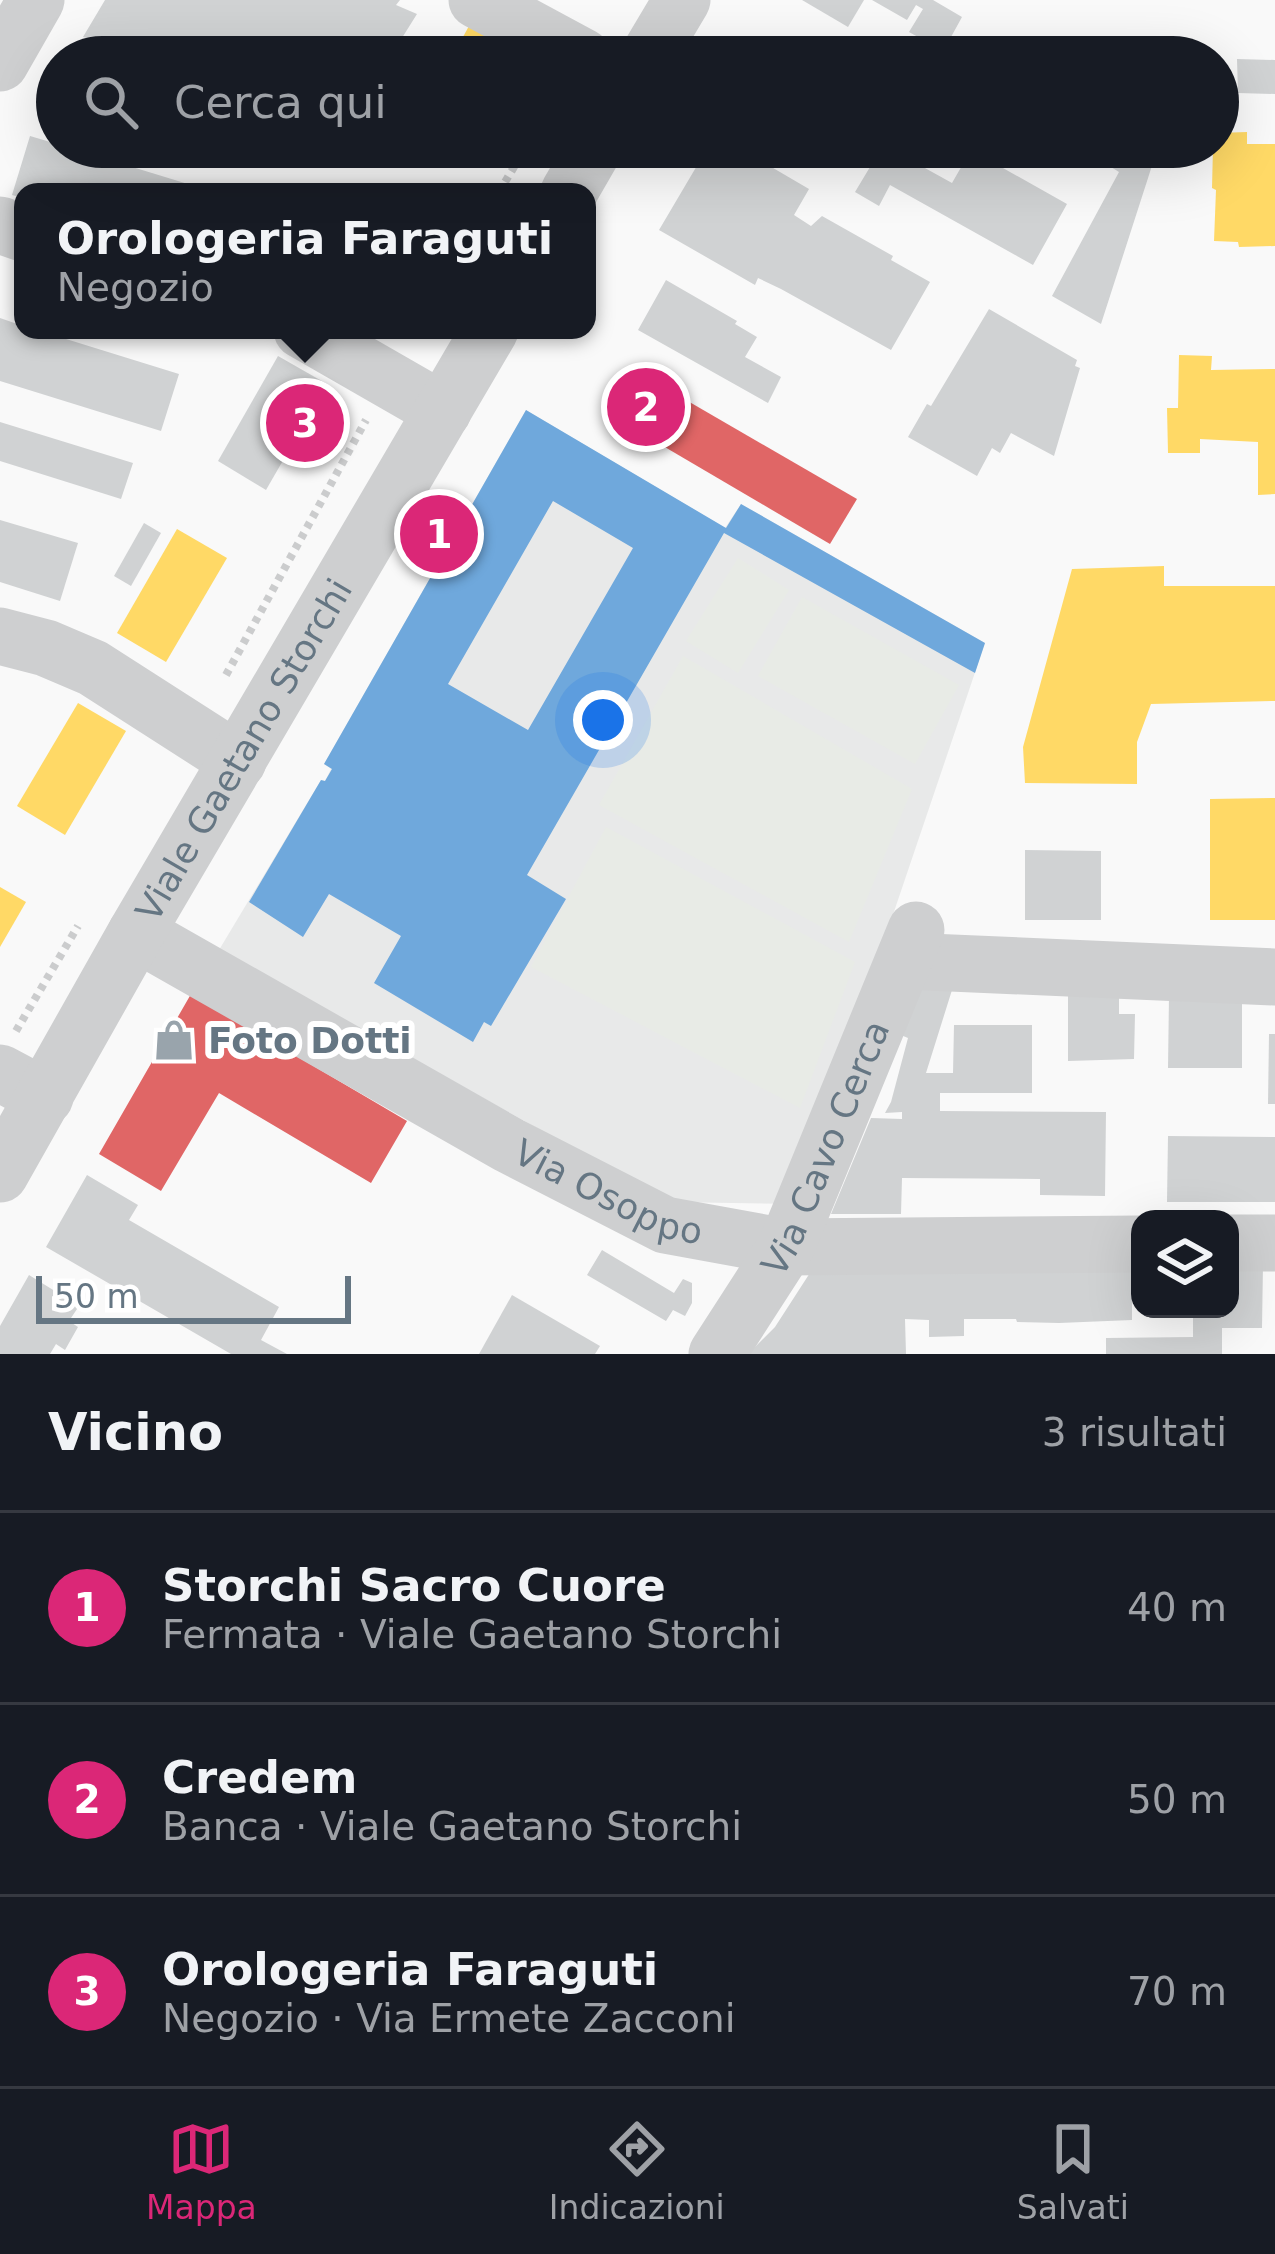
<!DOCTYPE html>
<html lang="it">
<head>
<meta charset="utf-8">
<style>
	body { margin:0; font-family:"DejaVu Sans",sans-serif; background:#20242c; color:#f1f3f6 }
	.controls { position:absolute; right:36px; bottom:36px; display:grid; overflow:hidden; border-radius:24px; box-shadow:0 12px 48px #0002 }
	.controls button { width:108px; height:108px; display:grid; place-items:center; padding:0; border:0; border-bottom:3px solid #363941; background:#171b24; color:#f1f3f6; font:60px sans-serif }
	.scale { position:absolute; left:36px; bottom:30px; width:315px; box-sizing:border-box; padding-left:12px; border:6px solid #657683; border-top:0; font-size:33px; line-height:42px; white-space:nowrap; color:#657683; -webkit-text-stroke:9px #fff; paint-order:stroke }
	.you { position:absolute; left:603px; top:720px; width:42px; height:42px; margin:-30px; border:9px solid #fff; border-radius:50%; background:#1a73e8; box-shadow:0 0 0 18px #1a73e833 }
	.badge { display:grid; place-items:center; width:78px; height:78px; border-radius:50%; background:#db2777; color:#fff; font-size:39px; font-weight:700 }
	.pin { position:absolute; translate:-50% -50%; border:6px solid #fff; box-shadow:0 3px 12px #0006 }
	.popup { position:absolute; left:14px; top:183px; width:582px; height:156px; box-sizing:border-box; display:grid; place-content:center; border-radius:24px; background:#171b24; filter:drop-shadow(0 3px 9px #0005); font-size:39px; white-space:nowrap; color:#9ea1a6 }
	.popup b { font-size:45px; color:#f1f3f6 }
	.popup::after { content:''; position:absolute; left:50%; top:100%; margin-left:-24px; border:24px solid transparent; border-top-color:#171b24 }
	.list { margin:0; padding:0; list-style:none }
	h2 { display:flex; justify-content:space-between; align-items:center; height:156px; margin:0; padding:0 48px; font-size:51px }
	h2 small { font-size:39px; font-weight:400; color:#9ea1a6 }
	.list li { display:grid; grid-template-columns:78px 1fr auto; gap:36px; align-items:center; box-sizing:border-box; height:192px; padding:0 48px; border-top:3px solid #363941 }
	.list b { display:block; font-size:45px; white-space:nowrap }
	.list p { margin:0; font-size:39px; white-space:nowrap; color:#9ea1a6 }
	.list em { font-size:39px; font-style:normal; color:#9ea1a6 }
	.icon { flex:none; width:66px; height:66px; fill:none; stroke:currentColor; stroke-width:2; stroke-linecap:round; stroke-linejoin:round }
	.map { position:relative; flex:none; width:1275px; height:1354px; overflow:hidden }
	.search { position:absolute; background:#171b24; box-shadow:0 12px 48px #0002; left:36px; right:36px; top:36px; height:132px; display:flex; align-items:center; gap:30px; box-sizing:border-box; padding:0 42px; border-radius:66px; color:#9ea1a6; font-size:45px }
	.sheet { height:732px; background:#171b24 }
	nav { display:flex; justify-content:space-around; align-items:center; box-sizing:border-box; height:168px; border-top:3px solid #363941; background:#171b24; font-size:33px; color:#9ea1a6 }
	nav a { display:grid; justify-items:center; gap:6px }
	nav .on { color:#db2777 }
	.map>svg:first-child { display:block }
	.built { fill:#e8e9e9 }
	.green { fill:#e8ebe6 }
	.homes { fill:#ffd966 }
	.shops { fill:#e06666 }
	.schools { fill:#6fa8dc; fill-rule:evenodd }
	.building { fill:#d0d2d3 }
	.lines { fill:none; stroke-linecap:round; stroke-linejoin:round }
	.path { stroke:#cbcccd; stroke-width:8; stroke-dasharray:6 6; stroke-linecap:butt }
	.minor { stroke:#cecfd0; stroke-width:57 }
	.labels { text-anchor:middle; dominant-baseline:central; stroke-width:12; stroke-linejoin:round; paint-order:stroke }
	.street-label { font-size:36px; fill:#657683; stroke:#fff }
	.poi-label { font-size:36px; font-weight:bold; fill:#657683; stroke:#fff; text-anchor:start }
</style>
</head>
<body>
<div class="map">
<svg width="1275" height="1354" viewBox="0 0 1275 1354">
	<rect width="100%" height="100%" fill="#f9f9f9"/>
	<polygon class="built" points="526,410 725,528 741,504 985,643 795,1204 669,1202 219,950 321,780 325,781 331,769 324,764"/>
	<g class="green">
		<polygon points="738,558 789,590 738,673 686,641"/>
		<polygon points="802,597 959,685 915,764 758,676"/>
		<polygon points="683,656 912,789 849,942 599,805"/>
		<polygon points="606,827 855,962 800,1108 531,967"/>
	</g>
	<g class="homes">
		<polygon points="475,15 522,43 514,57 452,57"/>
		<polygon points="1247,132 1247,144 1275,144 1275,246 1239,247 1238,242 1214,241 1216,190 1212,188 1213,147 1218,147 1218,133"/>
		<polygon points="1179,355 1212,356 1211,370 1275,369 1275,494 1258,495 1258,442 1200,439 1200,453 1168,453 1167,408 1178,408"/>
		<polygon points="177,529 227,558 166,662 117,633"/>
		<polygon points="1164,566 1164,586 1275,586 1275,701 1151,704 1137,742 1137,784 1025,783 1023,747 1072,569"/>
		<polygon points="78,703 126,731 65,835 17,806"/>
		<polygon points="1275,798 1275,920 1210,920 1210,799"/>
		<polygon points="0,887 26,902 0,947"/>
	</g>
	<g class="shops">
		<polygon points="655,382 857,499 830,544 629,426"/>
		<polygon points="191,994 407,1121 371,1183 219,1093 161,1191 99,1154"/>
	</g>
	<path class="schools" d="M526,410L726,528L741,504L985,643L975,673L724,533L527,875L566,899L491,1026L484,1022L473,1042L374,983L401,936L329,894L303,937L249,902L321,780L325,781L332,769L324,764ZM553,501L633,548L528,730L448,684Z"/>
	<g class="building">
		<polygon points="105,0 400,0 396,5 417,14 390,57 152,57 83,37"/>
		<polygon points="802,0 864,0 848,27"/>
		<polygon points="872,0 933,0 962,17 940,57 930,57 936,47 909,32 923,9 916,5 907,20"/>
		<polygon points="1237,59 1275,60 1275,94 1238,93"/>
		<polygon points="30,136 57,144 57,147 67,147 214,192 23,192 23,198 12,195"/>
		<polygon points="708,147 737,147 809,189 794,215 811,226 822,216 893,256 891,260 930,282 891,350 781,289 758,278 755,285 659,230"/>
		<polygon points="871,147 887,147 952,183 971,150 1067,204 1033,265 890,185 879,206 855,192 870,167 862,162"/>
		<polygon points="1079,147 1158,147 1101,324 1052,296 1119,172"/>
		<polygon points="666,280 737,321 735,324 757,337 745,357 781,377 768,403 638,330"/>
		<polygon points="989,309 1077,360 1075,366 1080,368 1054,456 1011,433 1000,453 992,448 977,476 908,437 927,404 931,406"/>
		<polygon points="0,318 23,326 23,330 37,330 179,374 161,431 0,381"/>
		<polygon points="278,356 327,384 266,490 218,461"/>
		<polygon points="0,422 133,463 121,499 0,461"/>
		<polygon points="0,520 78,543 60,601 0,582"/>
		<polygon points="144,523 161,533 131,586 114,576"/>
		<polygon points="1025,850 1101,851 1101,920 1025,920"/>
		<polygon points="1068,984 1119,985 1119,1014 1135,1014 1134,1059 1068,1061"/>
		<polygon points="908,990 952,990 926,1073 953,1073 954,1025 1032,1025 1032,1093 940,1093 940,1111 1106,1112 1105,1196 1040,1195 1040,1179 902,1178 901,1214 831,1214 871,1118 902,1119 902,1112 885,1113 891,1102 908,1038 896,1033"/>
		<polygon points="1169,996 1242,1003 1242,1068 1168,1068"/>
		<polygon points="1269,1034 1275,1034 1275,1104 1268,1104"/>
		<polygon points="1168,1136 1275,1137 1275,1202 1167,1202"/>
		<polygon points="87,1175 138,1205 129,1220 279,1307 261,1340 287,1354 231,1354 46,1247"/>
		<polygon points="602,1250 674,1293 683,1279 692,1283 692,1303 685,1316 673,1310 666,1321 587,1275"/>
		<polygon points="817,1262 1132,1263 1132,1320 1059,1323 1017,1322 1016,1319 964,1319 964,1336 929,1337 929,1320 905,1319 906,1354 748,1354 775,1327"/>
		<polygon points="1230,1263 1263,1263 1262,1328 1222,1328 1222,1354 1106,1354 1106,1338 1193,1337 1193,1309 1230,1309"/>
		<polygon points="29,1275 79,1306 69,1321 78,1327 65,1350 56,1344 50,1354 0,1354 0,1326"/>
		<polygon points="512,1295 600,1346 595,1354 479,1354"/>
	</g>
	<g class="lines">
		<g class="path">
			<polyline points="499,192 526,147"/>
			<polyline points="226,675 366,420"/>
			<polyline points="16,1031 78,926"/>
		</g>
		<g class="minor">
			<polyline points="477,0 583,57"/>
			<polyline points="648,57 682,0"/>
			<polyline points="0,63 36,0"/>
			<polyline points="569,192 595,147"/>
			<polyline points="0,225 23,233"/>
			<polyline points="302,330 443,411"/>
			<polyline points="0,636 46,648 93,668 238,761"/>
			<path id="s1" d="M136,933L509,1145L665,1225L786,1247L1140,1244"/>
			<polyline points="905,961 1275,977"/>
			<polyline points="0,1073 45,1097"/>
			<path id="s2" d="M0,1174L136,933L490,330"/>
			<polyline points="1230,1243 1275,1243"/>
			<path id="s3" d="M717,1354L786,1247L916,930"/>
		</g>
	</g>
	<defs>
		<g id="shop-bare" transform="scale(3.24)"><path d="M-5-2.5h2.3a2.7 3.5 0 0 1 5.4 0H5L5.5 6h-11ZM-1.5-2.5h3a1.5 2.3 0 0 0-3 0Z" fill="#99a4ac" stroke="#fff" stroke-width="2.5" paint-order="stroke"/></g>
	</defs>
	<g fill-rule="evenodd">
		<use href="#shop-bare" x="174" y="1040"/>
	</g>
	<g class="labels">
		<g class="street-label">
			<text stroke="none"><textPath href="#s2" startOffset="489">Viale Gaetano Storchi</textPath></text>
			<text stroke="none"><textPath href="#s3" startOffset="234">Via Cavo Cerca</textPath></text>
			<text stroke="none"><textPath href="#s1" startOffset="540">Via Osoppo</textPath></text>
		</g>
		<g class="poi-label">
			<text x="208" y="1040">Foto Dotti</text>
		</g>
	</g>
</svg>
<div class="controls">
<button><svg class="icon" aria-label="layers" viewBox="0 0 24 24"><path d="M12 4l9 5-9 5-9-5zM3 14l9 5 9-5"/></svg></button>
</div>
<div class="scale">50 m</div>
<div class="you"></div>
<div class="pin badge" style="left:439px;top:534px">1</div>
<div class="pin badge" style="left:646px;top:407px">2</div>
<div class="pin badge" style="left:305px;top:423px">3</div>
<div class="popup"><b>Orologeria Faraguti</b>Negozio</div>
<div class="search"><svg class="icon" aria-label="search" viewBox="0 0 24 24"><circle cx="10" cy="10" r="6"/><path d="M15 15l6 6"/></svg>Cerca qui</div>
</div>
<section class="sheet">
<h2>Vicino<small>3 risultati</small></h2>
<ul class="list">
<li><span class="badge">1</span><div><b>Storchi Sacro Cuore</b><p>Fermata · Viale Gaetano Storchi</p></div><em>40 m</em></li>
<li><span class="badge">2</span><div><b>Credem</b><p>Banca · Viale Gaetano Storchi</p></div><em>50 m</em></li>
<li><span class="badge">3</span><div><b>Orologeria Faraguti</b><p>Negozio · Via Ermete Zacconi</p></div><em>70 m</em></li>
</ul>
</section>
<nav>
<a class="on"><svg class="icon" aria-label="map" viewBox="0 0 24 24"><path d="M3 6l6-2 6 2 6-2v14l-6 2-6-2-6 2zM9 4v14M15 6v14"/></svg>Mappa</a>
<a><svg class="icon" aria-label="directions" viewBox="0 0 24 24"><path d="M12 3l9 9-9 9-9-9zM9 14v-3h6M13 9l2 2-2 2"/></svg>Indicazioni</a>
<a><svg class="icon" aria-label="saved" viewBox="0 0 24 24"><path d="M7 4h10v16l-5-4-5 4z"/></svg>Salvati</a>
</nav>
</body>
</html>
